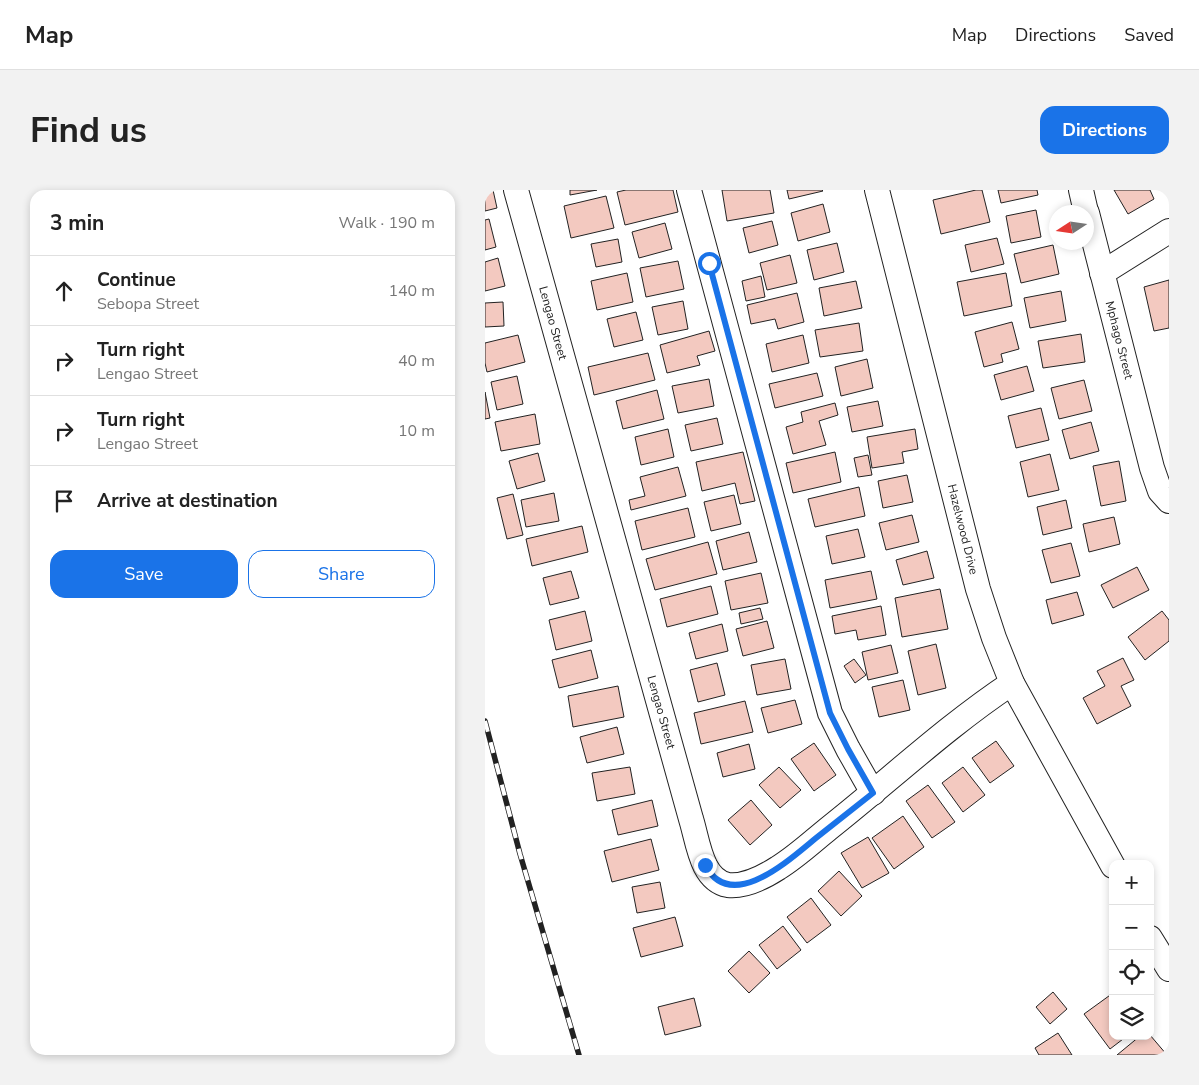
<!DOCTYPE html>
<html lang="en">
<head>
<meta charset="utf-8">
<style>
	body { margin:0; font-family:"Nunito Sans",sans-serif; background:#f2f2f2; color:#222 }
	.controls { position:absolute; right:15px; bottom:15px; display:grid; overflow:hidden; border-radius:10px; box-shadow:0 2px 8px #0003 }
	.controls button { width:45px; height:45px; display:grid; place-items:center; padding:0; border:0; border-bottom:1px solid #e0e0e0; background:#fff; color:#222; font:25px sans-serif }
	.compass { position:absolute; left:564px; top:15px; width:45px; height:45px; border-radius:50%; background:#fff; box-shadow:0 2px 8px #0003; rotate:258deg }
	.stop { position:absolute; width:15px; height:15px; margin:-11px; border:4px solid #1a73e8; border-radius:50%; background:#fff }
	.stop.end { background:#1a73e8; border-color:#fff; box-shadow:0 1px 5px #0008 }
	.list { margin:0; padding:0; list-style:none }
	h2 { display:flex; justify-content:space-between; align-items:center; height:65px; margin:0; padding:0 20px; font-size:21px }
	h2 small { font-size:16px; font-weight:400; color:#767676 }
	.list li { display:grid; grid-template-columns:32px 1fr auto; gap:15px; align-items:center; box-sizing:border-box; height:70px; padding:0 20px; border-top:1px solid #e0e0e0 }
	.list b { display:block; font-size:19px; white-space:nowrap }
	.list p { margin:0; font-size:16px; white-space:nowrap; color:#767676 }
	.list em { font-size:16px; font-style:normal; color:#767676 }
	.actions { display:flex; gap:10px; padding:15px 20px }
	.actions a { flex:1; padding:11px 0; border:1px solid #1a73e8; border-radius:15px; text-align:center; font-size:18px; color:#1a73e8 }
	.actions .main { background:#1a73e8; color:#fff }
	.icon { flex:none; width:28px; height:28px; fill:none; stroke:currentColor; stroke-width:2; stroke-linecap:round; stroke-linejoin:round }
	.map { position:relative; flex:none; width:684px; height:865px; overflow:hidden; border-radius:15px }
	header { display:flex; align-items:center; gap:30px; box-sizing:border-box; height:70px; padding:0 25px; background:#fff; border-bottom:1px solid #e0e0e0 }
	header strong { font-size:24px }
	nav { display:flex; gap:28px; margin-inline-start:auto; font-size:18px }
	.intro { display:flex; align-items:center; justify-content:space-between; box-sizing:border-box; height:120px; padding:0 30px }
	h1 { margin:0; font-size:35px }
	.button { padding:12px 22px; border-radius:15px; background:#1a73e8; color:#fff; font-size:18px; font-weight:700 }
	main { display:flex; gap:30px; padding:0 30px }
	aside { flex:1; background:#fff; border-radius:15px; box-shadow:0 2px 8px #0003 }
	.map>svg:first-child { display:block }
	.building { fill:#f3c9c0; stroke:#222 }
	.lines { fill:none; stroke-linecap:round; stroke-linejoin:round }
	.minor-casing { stroke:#222; stroke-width:26 }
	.minor { stroke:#fff; stroke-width:24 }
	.rail-casing { stroke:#222; stroke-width:5.5 }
	.rail { stroke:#fff; stroke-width:4; stroke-dasharray:11; stroke-linecap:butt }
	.route { stroke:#1a73e8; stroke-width:6 }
	.labels { text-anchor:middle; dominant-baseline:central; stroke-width:4; stroke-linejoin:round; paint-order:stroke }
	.street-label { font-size:12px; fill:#222; stroke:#fff }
</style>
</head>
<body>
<header>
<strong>Map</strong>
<nav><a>Map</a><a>Directions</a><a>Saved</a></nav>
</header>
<div class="intro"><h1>Find us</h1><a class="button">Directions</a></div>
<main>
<aside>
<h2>3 min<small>Walk · 190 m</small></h2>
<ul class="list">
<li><svg class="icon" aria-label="ahead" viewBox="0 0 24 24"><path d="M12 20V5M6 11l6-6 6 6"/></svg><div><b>Continue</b><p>Sebopa Street</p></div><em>140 m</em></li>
<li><svg class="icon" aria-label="right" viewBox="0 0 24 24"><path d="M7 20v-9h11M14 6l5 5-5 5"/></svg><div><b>Turn right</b><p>Lengao Street</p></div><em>40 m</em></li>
<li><svg class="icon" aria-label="right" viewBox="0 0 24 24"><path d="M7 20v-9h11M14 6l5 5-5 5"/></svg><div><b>Turn right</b><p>Lengao Street</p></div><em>10 m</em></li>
<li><svg class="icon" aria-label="arrive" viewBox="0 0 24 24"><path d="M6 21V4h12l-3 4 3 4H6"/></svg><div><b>Arrive at destination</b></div></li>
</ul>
<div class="actions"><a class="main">Save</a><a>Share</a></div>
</aside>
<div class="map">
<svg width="684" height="865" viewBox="0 0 684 865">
	<rect width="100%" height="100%" fill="#fff"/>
	<g class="building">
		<polygon points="0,0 8,0 12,18 0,21"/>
		<polygon points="85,0 112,0 85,5"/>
		<polygon points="141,0 188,0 193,22 140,35 132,2"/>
		<polygon points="237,0 285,0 289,23 242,31"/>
		<polygon points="302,0 337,0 338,1 304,9"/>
		<polygon points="491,0 497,0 505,32 456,44 448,10"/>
		<polygon points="513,0 552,0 553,5 516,13"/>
		<polygon points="629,0 665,0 669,9 643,24"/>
		<polygon points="121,6 129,38 86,48 79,16"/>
		<polygon points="338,14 345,42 313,51 306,23"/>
		<polygon points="551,20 556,47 526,53 521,26"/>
		<polygon points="4,29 11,57 0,60 0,30"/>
		<polygon points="287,31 293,55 264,63 258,38"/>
		<polygon points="180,33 187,59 154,68 147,42"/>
		<polygon points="512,48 519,74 486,82 480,55"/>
		<polygon points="133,49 137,72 111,77 106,54"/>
		<polygon points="352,53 359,82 329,90 322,60"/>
		<polygon points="568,55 574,84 536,93 529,64"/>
		<polygon points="305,65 312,93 282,100 275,73"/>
		<polygon points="13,68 20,96 0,101 0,72"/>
		<polygon points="193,71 199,99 161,107 155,78"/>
		<polygon points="142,83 148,112 112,120 106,91"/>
		<polygon points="521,83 527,116 479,126 472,92"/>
		<polygon points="276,86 280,107 261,111 257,91"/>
		<polygon points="684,90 684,138 669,141 659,97"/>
		<polygon points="371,91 377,118 339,126 334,98"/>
		<polygon points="576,101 581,131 545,138 539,108"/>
		<polygon points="312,103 319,132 293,139 290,129 266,134 262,115"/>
		<polygon points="198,111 203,139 173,145 167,117"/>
		<polygon points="18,112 19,136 0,137 0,113"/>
		<polygon points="151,122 158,150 129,157 122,129"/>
		<polygon points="527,132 534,159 516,164 518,172 499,177 490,142"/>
		<polygon points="374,133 378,161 335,167 330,140"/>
		<polygon points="224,141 230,161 212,166 215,175 182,183 175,155"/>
		<polygon points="596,144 600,172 558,178 553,151"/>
		<polygon points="33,145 40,172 2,182 0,173 0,153"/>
		<polygon points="318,145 324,173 287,182 281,154"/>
		<polygon points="163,163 170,190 109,205 103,177"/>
		<polygon points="382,169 388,198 356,206 350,177"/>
		<polygon points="542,176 549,201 516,210 509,185"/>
		<polygon points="332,183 338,206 290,218 284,194"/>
		<polygon points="32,186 38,214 12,220 6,192"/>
		<polygon points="224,189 229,216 193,223 187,196"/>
		<polygon points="599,190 607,221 574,229 566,198"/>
		<polygon points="172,200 179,229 138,239 131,211"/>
		<polygon points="0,202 5,228 0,229"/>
		<polygon points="393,211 398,236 367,242 362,217"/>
		<polygon points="350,213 353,225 334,231 341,255 308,264 301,237 318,232 316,222"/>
		<polygon points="556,218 564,250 531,258 523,226"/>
		<polygon points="50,224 55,254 16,261 10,232"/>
		<polygon points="232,228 238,254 206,261 200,235"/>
		<polygon points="606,232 614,261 585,269 577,240"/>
		<polygon points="183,239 189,267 156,275 150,247"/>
		<polygon points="430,239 433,259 417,262 419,273 387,278 382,247"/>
		<polygon points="258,262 270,311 255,314 250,293 217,301 211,272"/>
		<polygon points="350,262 356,292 308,303 301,273"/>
		<polygon points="53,263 60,291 32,299 24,271"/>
		<polygon points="565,264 574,300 543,307 535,272"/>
		<polygon points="383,265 387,285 373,287 369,268"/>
		<polygon points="634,271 641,311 616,316 608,276"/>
		<polygon points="193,277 201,306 146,320 144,310 160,306 155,287"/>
		<polygon points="422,285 428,312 398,318 393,291"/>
		<polygon points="374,297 380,326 330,337 323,309"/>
		<polygon points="69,303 74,331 41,337 36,310"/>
		<polygon points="28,304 38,345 22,349 12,308"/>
		<polygon points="249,305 256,334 226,341 219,312"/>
		<polygon points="581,310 587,338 558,345 552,317"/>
		<polygon points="203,318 210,347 157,360 150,331"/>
		<polygon points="427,325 434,352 401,360 394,333"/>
		<polygon points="629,327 635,354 604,362 598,334"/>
		<polygon points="97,336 103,362 47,376 41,349"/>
		<polygon points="373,339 380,367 347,374 341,346"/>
		<polygon points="264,342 272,372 238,380 231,351"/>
		<polygon points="223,352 232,384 170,400 161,369"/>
		<polygon points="586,353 595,386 566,393 557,360"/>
		<polygon points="442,361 449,388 418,395 411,370"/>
		<polygon points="652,377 664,400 628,418 616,395"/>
		<polygon points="86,381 94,408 65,415 58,388"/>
		<polygon points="386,381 392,409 345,418 340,390"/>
		<polygon points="276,383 283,413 246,420 240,391"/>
		<polygon points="226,396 233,424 182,437 175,409"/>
		<polygon points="455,399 463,439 417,447 410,408"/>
		<polygon points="592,402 599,425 567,434 561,410"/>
		<polygon points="396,416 401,445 373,450 371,440 350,444 347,426"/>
		<polygon points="275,418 278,429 256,434 254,423"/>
		<polygon points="100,421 107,451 71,460 64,430"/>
		<polygon points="677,421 684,430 684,451 660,470 643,447"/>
		<polygon points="282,431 289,458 258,466 251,439"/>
		<polygon points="237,434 243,461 211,469 204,443"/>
		<polygon points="451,454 461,498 433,505 423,461"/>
		<polygon points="406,455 413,483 383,490 377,462"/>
		<polygon points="106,460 113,488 74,498 67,470"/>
		<polygon points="638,468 649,490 636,496 646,516 612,534 598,508 620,496 612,481"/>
		<polygon points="300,469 306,499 272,505 266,475"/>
		<polygon points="369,469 381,485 370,493 359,476"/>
		<polygon points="232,473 240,505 213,512 205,480"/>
		<polygon points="418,490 425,520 394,527 387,497"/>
		<polygon points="133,496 139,527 88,537 83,506"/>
		<polygon points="310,510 317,534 283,543 276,518"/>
		<polygon points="260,511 268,542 216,554 209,523"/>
		<polygon points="132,537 139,564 102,573 95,547"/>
		<polygon points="511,551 529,576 505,593 487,568"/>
		<polygon points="329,553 351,585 329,601 306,569"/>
		<polygon points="264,554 270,579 238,587 232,563"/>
		<polygon points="145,577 150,604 112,611 107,583"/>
		<polygon points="294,577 316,600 295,618 274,595"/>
		<polygon points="478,577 500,605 478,622 457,593"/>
		<polygon points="443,595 470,632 447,648 421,611"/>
		<polygon points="167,610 173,636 133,645 127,620"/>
		<polygon points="266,610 287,635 265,655 243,630"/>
		<polygon points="418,626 439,657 409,679 387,648"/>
		<polygon points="383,647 404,683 377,698 356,663"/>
		<polygon points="166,649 174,680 127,692 119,661"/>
		<polygon points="354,681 377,706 356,726 333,701"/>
		<polygon points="175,692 180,718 152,723 147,697"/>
		<polygon points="326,708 346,735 322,753 302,727"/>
		<polygon points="190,727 198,756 156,767 148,738"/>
		<polygon points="298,736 316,760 292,779 274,755"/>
		<polygon points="264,761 285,783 264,803 243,781"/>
		<polygon points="568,802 582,819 565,834 551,817"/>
		<polygon points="628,803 628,846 642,846 625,859 599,824"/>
		<polygon points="209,808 216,836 180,845 173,817"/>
		<polygon points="573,843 587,865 554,865 550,858"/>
		<polygon points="665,845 682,865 632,865 655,846 665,846"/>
	</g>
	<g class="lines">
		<g class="minor-casing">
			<g id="minor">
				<path id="s1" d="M31,0L206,629C213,651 216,690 243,695C260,697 279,687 293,678C311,667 327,652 343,639C405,590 462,536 527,493"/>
				<polyline points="204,0 345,523 363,559 388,603"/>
				<path id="s2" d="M392,0L493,399L509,448L527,493L628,676"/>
				<polyline points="596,0 601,22"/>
				<path id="s3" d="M602,23L667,278L675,301L684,311"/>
				<polyline points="617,83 684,41"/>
				<polyline points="665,748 684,779"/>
			</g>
		</g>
		<use href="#minor" class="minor"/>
		<g class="rail-casing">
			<polyline id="rail" points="0,531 35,664 94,865"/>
		</g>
		<use href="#rail" class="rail"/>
	</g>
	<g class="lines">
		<path class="route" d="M220,675C246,724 304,670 331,648C350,633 369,618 388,603L363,559L345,523L224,73"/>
	</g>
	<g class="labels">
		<g class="street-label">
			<text stroke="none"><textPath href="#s1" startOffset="138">Lengao Street</textPath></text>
			<text stroke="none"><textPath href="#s3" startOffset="131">Mphago Street</textPath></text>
			<text stroke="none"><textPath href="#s2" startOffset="350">Hazelwood Drive</textPath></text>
			<text stroke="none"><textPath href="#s1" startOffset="542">Lengao Street</textPath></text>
		</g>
	</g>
</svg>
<div class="controls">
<button>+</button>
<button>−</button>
<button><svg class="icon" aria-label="locate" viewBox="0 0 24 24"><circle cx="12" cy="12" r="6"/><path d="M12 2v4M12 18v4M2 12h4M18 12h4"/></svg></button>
<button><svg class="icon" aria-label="layers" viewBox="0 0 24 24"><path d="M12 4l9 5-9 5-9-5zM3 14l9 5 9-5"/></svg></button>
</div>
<svg class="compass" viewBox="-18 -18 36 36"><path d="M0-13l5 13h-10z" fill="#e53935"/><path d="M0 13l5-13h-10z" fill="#767676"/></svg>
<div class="stop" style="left:224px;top:73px"></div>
<div class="stop end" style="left:220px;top:675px"></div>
</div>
</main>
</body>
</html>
